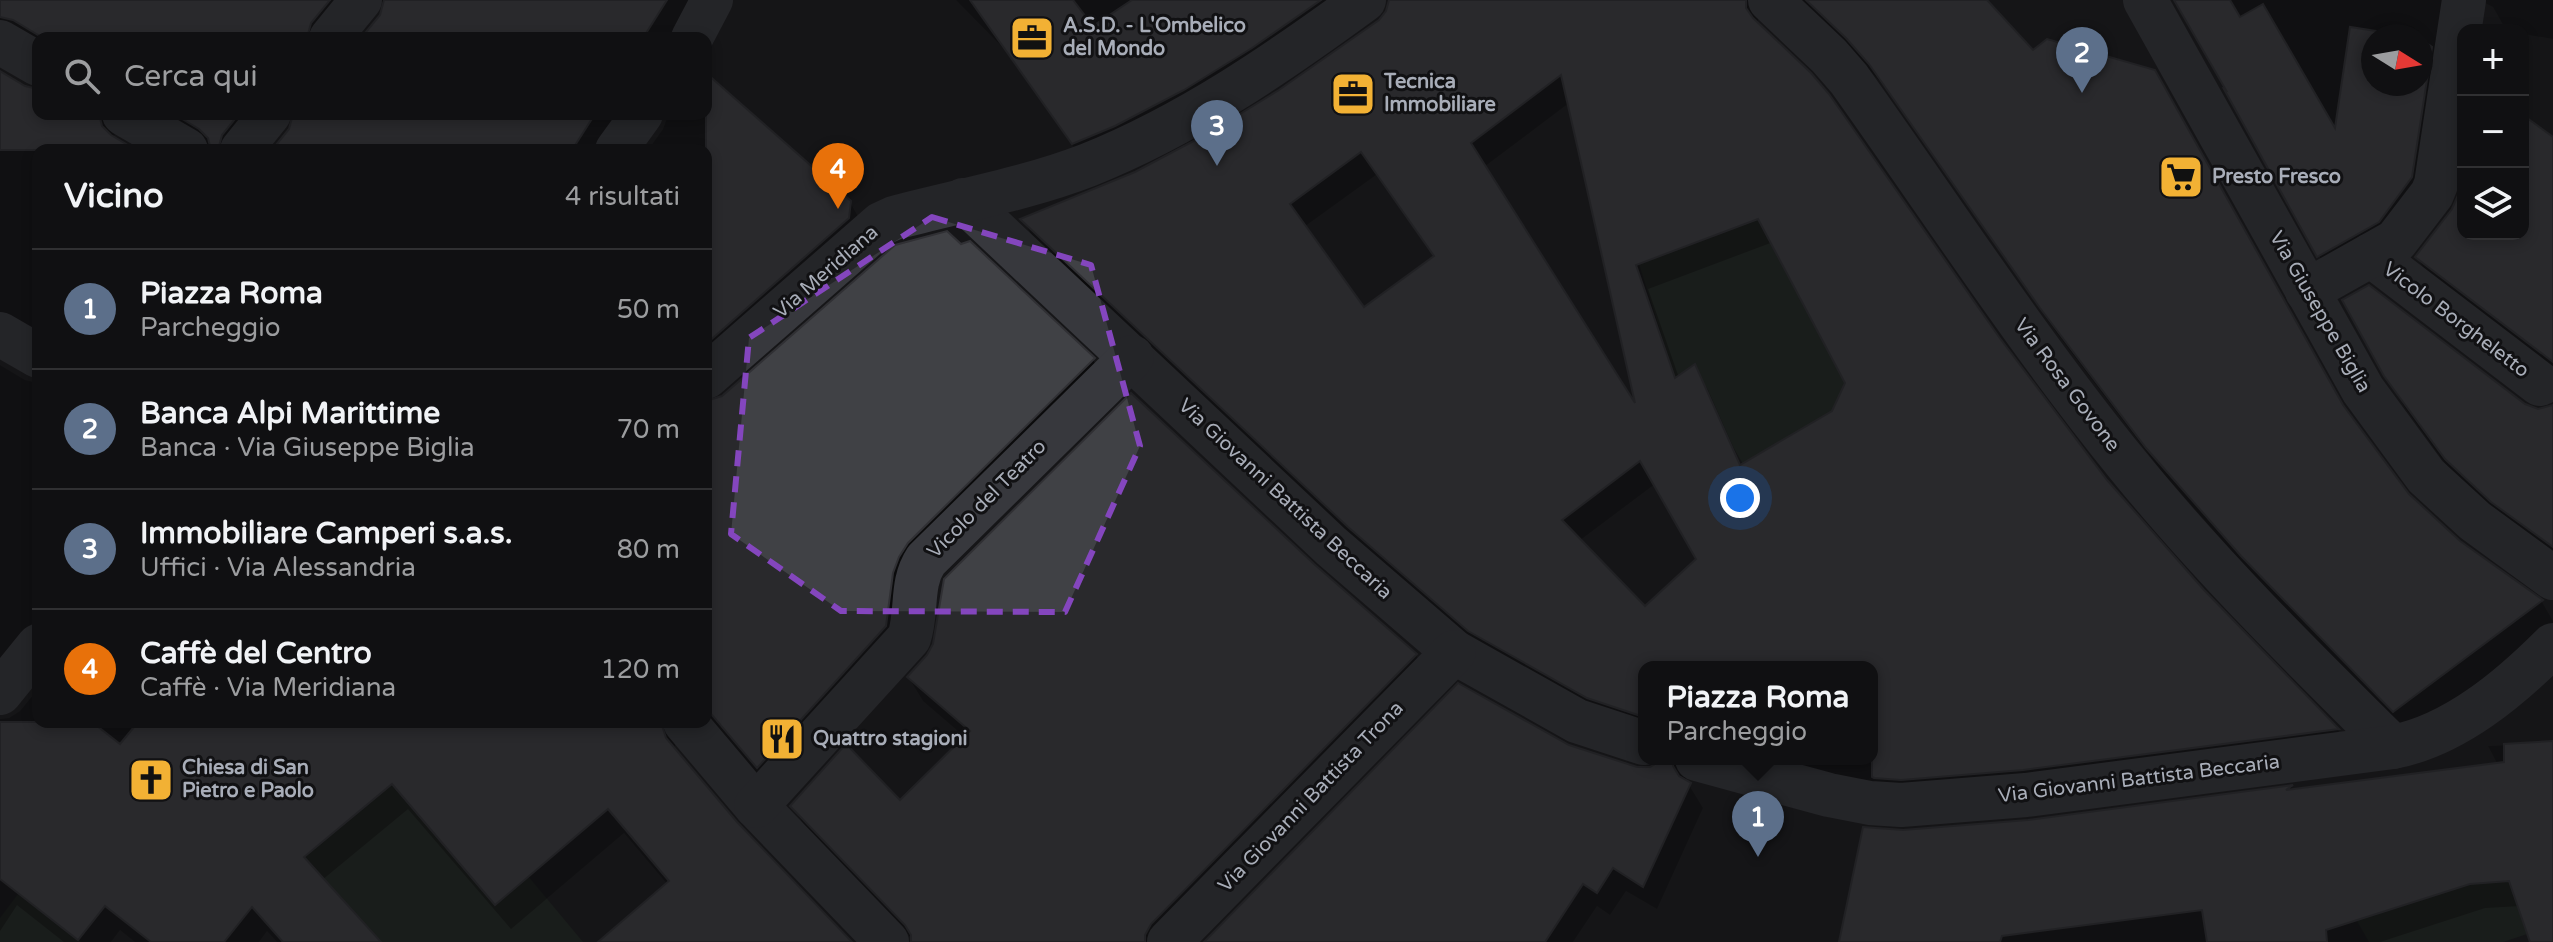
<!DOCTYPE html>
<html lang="it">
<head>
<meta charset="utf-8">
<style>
	body { margin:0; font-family:"Varela Round",sans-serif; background:#19191b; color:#f1f3f6 }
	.controls { position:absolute; right:24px; top:24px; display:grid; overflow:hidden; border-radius:16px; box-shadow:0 4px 12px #0003 }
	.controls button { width:72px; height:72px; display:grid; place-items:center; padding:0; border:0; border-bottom:2px solid #303032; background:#101012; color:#f1f3f6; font:40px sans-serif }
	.compass { position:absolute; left:2361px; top:24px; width:72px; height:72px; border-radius:50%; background:#101012; box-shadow:0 4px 12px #0003; rotate:101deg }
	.you { position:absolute; left:1740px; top:498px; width:28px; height:28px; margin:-20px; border:6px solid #fff; border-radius:50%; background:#1a73e8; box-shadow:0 0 0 12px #1a73e833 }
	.badge { display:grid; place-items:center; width:52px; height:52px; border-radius:50%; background:#d93025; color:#fff; font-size:26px; font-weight:700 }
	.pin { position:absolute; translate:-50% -66px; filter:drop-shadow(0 2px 4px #0008) }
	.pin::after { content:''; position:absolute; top:42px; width:28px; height:24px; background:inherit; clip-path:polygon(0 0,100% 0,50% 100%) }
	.popup { position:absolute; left:1638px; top:661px; width:240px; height:104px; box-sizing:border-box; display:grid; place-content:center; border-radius:16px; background:#101012; filter:drop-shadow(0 2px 6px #0005); font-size:26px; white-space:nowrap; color:#9c9d9f }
	.popup b { font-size:30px; color:#f1f3f6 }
	.popup::after { content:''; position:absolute; left:50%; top:100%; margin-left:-16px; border:16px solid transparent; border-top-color:#101012 }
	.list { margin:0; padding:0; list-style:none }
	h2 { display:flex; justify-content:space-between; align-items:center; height:104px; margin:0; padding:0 32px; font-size:34px }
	h2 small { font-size:26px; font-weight:400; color:#9c9d9f }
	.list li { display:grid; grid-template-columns:52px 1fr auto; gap:24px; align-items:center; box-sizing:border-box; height:120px; padding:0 32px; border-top:2px solid #303032 }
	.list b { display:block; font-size:30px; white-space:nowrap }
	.list p { margin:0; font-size:26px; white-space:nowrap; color:#9c9d9f }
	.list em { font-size:26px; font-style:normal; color:#9c9d9f }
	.icon { flex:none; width:44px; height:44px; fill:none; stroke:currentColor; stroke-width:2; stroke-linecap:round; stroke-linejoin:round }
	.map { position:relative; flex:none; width:2553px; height:942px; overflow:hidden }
	.search { position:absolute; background:#101012; box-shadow:0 4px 12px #0003; left:32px; top:32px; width:680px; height:88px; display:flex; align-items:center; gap:20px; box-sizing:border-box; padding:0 28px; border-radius:16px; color:#9c9d9f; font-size:30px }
	.panel { position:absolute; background:#101012; box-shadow:0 4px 12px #0003; left:32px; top:144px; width:680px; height:584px; border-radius:16px }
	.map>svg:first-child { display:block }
	.green { fill:#1e261f }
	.shadow { fill:#0007; fill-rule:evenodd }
	.building { fill:#404145; stroke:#303034; stroke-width:2; fill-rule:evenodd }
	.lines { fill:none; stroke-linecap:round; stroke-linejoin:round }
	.pedestrian { stroke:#37383d; stroke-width:42 }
	.minor { stroke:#37383d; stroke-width:44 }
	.marked { fill:none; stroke:#8446be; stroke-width:6; stroke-dasharray:16 10; stroke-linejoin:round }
	.labels { text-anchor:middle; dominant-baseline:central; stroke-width:6; stroke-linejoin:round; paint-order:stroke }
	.poi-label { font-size:20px; font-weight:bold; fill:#a8adb8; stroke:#111113; text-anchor:start }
	.street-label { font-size:20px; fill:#a8adb8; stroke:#111113 }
</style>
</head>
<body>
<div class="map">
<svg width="2553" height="942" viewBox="0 0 2553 942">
	<rect width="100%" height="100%" fill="#161618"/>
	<g class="green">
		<polygon points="1758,219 1855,398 1743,464 1729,440 1695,365 1675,378 1639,264"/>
		<polygon points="392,784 528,876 583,942 381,942 327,883 269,828 342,794 360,811"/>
		<polygon points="2509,881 2527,934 2503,942 2369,942 2357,921 2477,882"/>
		<polygon points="18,894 81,942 0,942 0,918"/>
	</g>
	<g class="shadow">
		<polygon points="0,0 712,0 688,38 364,38 381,16 387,4 382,2 368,3 335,38 38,38 38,51 0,49"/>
		<polygon points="956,0 1371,0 1088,167 1005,50"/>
		<path d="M1387,0H1776L1758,18V26L2106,481L2203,592L2338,730L2350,752L1915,803L1722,759H1872V667H1644V735L1484,655L1364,551L1036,243L1023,220L1099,190L1173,155L1280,92L1381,21L1389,10L1390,1ZM1569,103L1639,412L1484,167ZM1376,175L1435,258L1363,310L1304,227ZM1773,242L1848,383L1833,413L1742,467L1708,390L1694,367L1679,378L1648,289ZM1655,484L1699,559L1645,609L1579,541Z"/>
		<polygon points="1793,0 1984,0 2343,408 2408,496 2459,543 2542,602 2553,621 2553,627 2408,734 2257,580 2162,472 2056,332 1884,86 1862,62"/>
		<path d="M2175,0H2553V39L2523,34V30H2506L2493,7L2485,3L2426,211L2335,284ZM2373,36H2421V84H2373Z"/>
		<polygon points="0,73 25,88 38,91 38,114 706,114 706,75 850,202 865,229 706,382 706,150 648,150 663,129 667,118 661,116 619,150 274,150 290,130 295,118 291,116 276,117 245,150 208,150 153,118 117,127 113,139 132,150 38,150 38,343 0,340"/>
		<polygon points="2523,117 2553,139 2553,378 2435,288 2417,257 2454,210 2463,186 2463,234 2523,234"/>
		<polygon points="969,243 1093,360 1108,385 922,569 900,652 773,792 676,739 674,751 736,825 849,942 601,942 668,885 624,833 511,929 408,809 322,880 378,942 277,942 267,931 259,942 135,942 120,930 111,942 64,942 17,905 0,931 0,719 9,718 20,711 38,689 38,722 706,722 706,403 710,404"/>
		<polygon points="2344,301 2524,406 2537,411 2553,407 2553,563 2465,491 2405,408"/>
		<polygon points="0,365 25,380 38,383 38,653 0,697"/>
		<polygon points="1313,566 1416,655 1429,678 1170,942 915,942 806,829 793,806 900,803 966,738 923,701 909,678"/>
		<polygon points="2553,743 2553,942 2533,942 2520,906 2485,908 2380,942 1841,942 1903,832 2028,822 2292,787 2294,791 2498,765 2488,746"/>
		<polygon points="1564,745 1636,769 1649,770 1665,759 1703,759 1686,776 1686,782 1689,785 1703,808 1657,909 1626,891 1610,915 1597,906 1573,942 1207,942"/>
	</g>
	<g class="building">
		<polygon points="0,0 330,0 311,23 307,38 43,38 13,20 0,17"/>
		<polygon points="384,0 667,0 643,38 361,38 380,15"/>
		<polygon points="970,0 1073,0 1093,26 1132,0 1321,0 1252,48 1184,90 1115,126 1072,144"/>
		<path d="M1389,0H1746V8L1753,18L1811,73L1829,94L1999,337L2107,480L2204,590L2339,729L2023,770L1901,780L1874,778L1872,777V667H1644V717L1587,698L1468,631L1348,527L1020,219L1135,172L1209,133L1279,90L1379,20L1386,11ZM1561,75L1582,167L1635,403L1471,143ZM1361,152L1434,256L1364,307L1290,204ZM1758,219L1845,383L1832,411L1740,465L1695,364L1675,378L1636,265ZM1640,461L1696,559L1645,606L1562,520Z"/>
		<polygon points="1806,0 1987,0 2033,50 2047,39 2155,70 2343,405 2409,494 2460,541 2543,600 2393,712 2241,556 2146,448 2040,308 1869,64 1846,38"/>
		<polygon points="2174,0 2230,0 2240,17 2263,4 2335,128 2350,27 2408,36 2373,36 2373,84 2421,84 2421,39 2432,47 2412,177 2379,222 2317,257 2224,89 2226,90"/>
		<polygon points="0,71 25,86 38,89 38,114 99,114 102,126 111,135 136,150 0,150"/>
		<polygon points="706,73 851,201 849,218 706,344"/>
		<polygon points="174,114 239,114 222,135 218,150 211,150 208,138 199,129"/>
		<polygon points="293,114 595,114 572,150 272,150 289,129"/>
		<polygon points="2523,115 2553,137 2553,362 2415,257 2452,209 2459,193 2463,173 2463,234 2523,234"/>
		<polygon points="947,231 961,244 970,241 1095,358 908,543 899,557 893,573 886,626 757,768 706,708 706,401 722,396 895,245"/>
		<polygon points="2369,285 2525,404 2538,409 2553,405 2553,547 2491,502 2445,459 2384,376 2342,300"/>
		<polygon points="1131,393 1314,564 1417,654 1151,924 1145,935 1145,942 911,942 911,935 905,925 790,806 846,744 900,800 970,731 907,677 927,655 933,644 944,579"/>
		<polygon points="1458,683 1569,745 1637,767 1650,767 1663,759 1673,759 1673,766 1679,776 1691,783 1643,887 1613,868 1597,893 1583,884 1545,942 1204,942"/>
		<polygon points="0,722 92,722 120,744 138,722 661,722 666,738 737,822 852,942 598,942 669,881 608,809 495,905 392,784 304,857 381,942 283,942 252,907 224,942 151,942 105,906 78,940 0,879"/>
		<polygon points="2553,741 2553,942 2530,942 2509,881 2470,884 2326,930 2327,942 2207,942 2202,910 2002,936 2000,942 1839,942 1863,827 1903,830 2028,820 2293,785 2286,790 2504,762 2504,744"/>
	</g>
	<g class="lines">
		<g class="pedestrian">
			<polyline points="330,38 361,0"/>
			<polyline points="692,38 712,0"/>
			<polyline points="241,150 270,114"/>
			<polyline points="616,150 642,114"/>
		</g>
		<g class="minor">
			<path d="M1770,0L1829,56L1849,79C1941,208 2027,341 2127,464C2208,564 2301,656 2393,747"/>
			<polyline points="2145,0 2363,390 2426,476 2475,521 2553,578"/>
			<polyline points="0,42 38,64"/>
			<polyline points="124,114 186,150"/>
			<polyline points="963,200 1331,546 1454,652 1577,721 1644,743"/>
			<polyline points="2371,255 2540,384"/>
			<polyline points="2307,291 2396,241 2432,194 2436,184 2464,0"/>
			<polyline points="0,334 38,356"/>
			<path d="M706,377L881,224L894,218C958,201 1026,189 1088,165C1188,125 1278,63 1364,0"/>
			<polyline points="0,693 38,646"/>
			<polyline points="685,722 756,806 887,942"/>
			<path d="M1697,759L1829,795L1870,803L1901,805L2026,795L2393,747C2455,735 2510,688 2553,645"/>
			<path d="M756,806L909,638C918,611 910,584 926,560L1132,357"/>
			<polyline points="1169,942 1454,652"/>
		</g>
	</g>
	<path d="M0 0H2553V942H0ZM932,217L1091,265L1140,446L1065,612L841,611L731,534L749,338Z" fill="#161618" fill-opacity=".55" fill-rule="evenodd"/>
	<path class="marked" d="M932,217L1091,265L1140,446L1065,612L841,611L731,534L749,338Z"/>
	<defs>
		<g id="office-square" transform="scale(2.3)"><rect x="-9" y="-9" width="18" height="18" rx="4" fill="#f2b134" stroke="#111113"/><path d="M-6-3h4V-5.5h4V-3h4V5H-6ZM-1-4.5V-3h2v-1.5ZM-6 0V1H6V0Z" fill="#111"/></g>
		<g id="supermarket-square" transform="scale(2.3)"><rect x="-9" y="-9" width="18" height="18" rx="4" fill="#f2b134" stroke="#111113"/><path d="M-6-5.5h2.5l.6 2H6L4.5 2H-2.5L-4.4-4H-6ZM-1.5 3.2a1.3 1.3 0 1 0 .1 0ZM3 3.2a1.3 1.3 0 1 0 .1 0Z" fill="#111"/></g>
		<g id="restaurant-square" transform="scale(2.3)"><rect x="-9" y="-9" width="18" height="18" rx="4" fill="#f2b134" stroke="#111113"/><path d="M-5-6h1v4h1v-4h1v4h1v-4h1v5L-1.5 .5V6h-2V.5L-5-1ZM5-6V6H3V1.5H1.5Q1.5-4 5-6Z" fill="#111"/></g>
		<g id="church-square" transform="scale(2.3)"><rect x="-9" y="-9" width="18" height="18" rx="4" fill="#f2b134" stroke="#111113"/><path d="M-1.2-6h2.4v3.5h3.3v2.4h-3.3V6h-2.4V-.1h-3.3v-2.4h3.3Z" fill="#111"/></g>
	</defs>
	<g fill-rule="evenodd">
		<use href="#office-square" x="1032" y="38"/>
		<use href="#office-square" x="1353" y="94"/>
		<use href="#supermarket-square" x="2181" y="177"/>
		<use href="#restaurant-square" x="782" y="739"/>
		<use href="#church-square" x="151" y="780"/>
	</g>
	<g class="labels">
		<g class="poi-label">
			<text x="1063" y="26">A.S.D. - L'Ombelico<tspan x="1063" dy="23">del Mondo</tspan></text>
			<text x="1384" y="82">Tecnica<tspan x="1384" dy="23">Immobiliare</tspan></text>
			<text x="2212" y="177">Presto Fresco</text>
			<text x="813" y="739">Quattro stagioni</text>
			<text x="182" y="768">Chiesa di San<tspan x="182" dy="23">Pietro e Paolo</tspan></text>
		</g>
		<g class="street-label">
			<text transform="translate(826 272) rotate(-41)">Via Meridiana</text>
			<text transform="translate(2320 312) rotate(60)">Via Giuseppe Biglia</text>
			<text transform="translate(2456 320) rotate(37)">Vicolo Borgheletto</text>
			<text transform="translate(2067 385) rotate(53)">Via Rosa Govone</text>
			<text transform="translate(987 499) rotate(-45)">Vicolo del Teatro</text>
			<text transform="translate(1285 499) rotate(43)">Via Giovanni Battista Beccaria</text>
			<text transform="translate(2139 779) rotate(-7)">Via Giovanni Battista Beccaria</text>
			<text transform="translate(1311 797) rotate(-46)">Via Giovanni Battista Trona</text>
		</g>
	</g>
</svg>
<div class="controls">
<button>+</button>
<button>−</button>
<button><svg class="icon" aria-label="layers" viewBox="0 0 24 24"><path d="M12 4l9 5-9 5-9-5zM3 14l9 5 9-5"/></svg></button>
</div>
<svg class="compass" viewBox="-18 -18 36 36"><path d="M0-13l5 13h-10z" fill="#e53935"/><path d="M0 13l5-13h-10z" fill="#9c9d9f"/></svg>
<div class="you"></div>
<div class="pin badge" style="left:1758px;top:857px;background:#5c6f8a">1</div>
<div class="popup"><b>Piazza Roma</b>Parcheggio</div>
<div class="pin badge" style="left:2082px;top:93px;background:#5c6f8a">2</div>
<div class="pin badge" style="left:1217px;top:166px;background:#5c6f8a">3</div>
<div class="pin badge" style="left:838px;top:209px;background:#e8710a">4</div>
<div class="search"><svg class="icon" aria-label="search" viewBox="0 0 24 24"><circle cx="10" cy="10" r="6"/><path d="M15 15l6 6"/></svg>Cerca qui</div>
<section class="panel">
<h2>Vicino<small>4 risultati</small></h2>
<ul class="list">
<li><span class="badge" style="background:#5c6f8a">1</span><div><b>Piazza Roma</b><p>Parcheggio</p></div><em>50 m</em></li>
<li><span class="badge" style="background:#5c6f8a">2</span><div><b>Banca Alpi Marittime</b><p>Banca · Via Giuseppe Biglia</p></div><em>70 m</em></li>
<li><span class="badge" style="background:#5c6f8a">3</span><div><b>Immobiliare Camperi s.a.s.</b><p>Uffici · Via Alessandria</p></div><em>80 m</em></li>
<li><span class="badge" style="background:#e8710a">4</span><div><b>Caffè del Centro</b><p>Caffè · Via Meridiana</p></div><em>120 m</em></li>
</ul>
</section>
</div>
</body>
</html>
